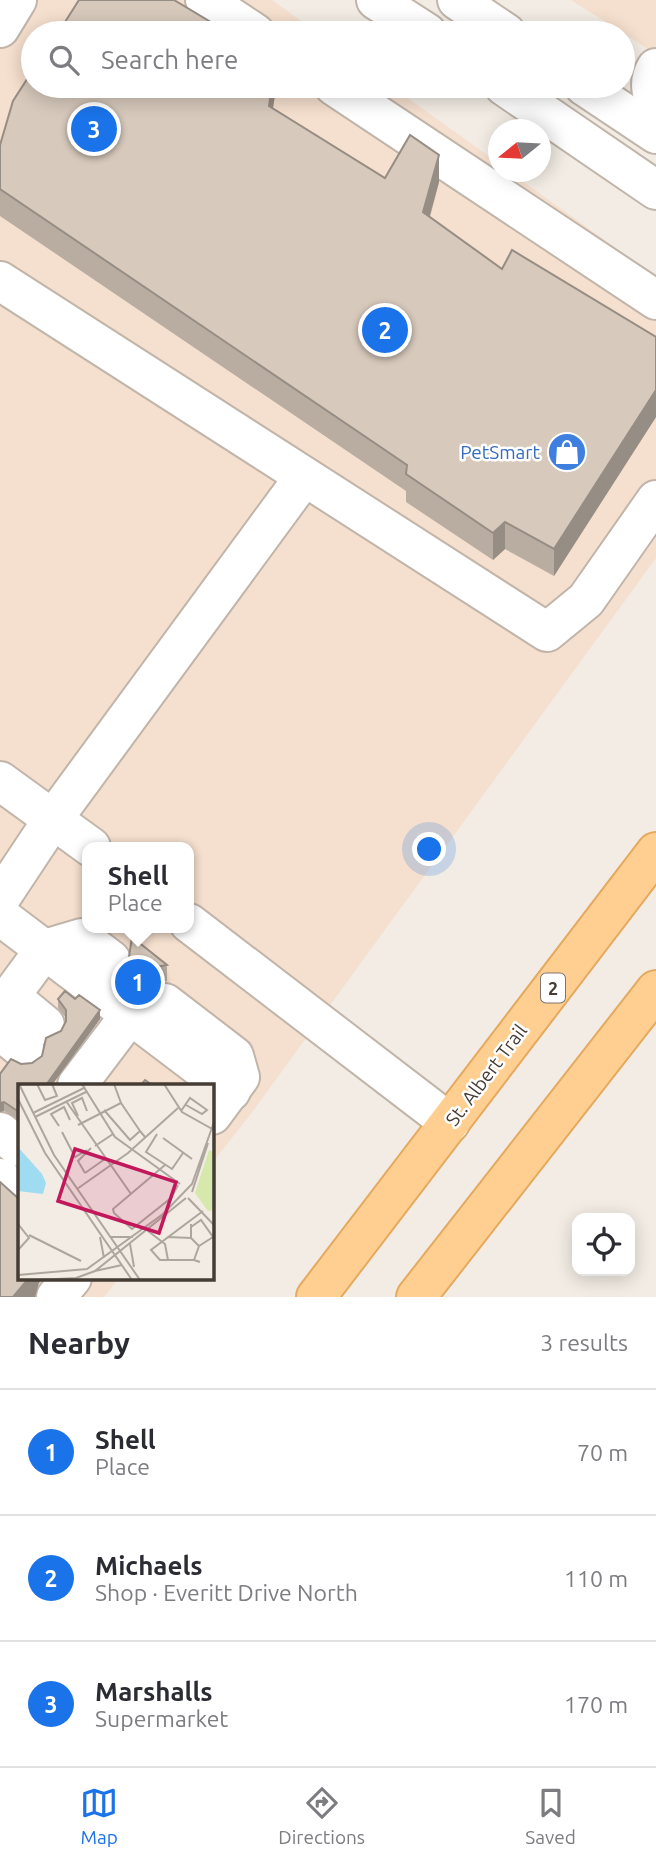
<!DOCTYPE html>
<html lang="en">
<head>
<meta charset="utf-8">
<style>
	body { margin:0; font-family:Ubuntu,sans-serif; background:#f2f2f3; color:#2b2b33 }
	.controls { position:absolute; right:21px; bottom:21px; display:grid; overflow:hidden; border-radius:14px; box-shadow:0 4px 18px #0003 }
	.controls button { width:63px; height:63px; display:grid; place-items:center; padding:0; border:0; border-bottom:2px solid #e1e1e2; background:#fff; color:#2b2b33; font:35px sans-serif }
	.compass { position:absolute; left:488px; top:119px; width:63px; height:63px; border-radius:50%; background:#fff; box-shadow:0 4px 18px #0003; rotate:252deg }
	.you { position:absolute; left:430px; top:850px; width:24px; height:24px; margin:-18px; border:5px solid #fff; border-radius:50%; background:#1a73e8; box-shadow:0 0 0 10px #1a73e833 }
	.badge { display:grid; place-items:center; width:46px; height:46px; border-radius:50%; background:#1a73e8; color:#fff; font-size:23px; font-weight:700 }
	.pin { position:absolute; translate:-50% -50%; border:4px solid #fff; box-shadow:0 2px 7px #0006 }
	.popup { position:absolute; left:82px; top:842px; width:112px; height:91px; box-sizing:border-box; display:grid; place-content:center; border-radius:14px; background:#fff; filter:drop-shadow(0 2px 5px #0005); font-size:23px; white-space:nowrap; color:#7c7c81 }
	.popup b { font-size:26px; color:#2b2b33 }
	.popup::after { content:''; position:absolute; left:50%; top:100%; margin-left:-14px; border:14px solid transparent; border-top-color:#fff }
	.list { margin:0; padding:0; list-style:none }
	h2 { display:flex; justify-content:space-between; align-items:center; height:91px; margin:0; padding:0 28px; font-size:30px }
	h2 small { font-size:23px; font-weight:400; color:#7c7c81 }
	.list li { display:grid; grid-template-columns:46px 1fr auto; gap:21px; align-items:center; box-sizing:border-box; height:126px; padding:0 28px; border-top:2px solid #e1e1e2 }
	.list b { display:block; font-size:26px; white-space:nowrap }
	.list p { margin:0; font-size:23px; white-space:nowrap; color:#7c7c81 }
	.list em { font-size:23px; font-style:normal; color:#7c7c81 }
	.icon { flex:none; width:38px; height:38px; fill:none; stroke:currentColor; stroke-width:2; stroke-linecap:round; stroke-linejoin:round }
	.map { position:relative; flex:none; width:656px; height:1297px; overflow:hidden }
	.search { position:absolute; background:#fff; box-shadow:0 4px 18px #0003; left:21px; right:21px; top:21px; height:77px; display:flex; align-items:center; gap:18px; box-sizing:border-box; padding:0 24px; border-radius:38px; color:#7c7c81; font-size:26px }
	.sheet { height:469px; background:#fff }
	nav { display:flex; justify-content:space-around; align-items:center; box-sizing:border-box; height:98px; border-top:2px solid #e1e1e2; background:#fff; font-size:19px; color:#7c7c81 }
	nav a { display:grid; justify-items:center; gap:4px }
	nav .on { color:#1a73e8 }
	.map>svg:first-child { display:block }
	.commercial { fill:#f5dfce; fill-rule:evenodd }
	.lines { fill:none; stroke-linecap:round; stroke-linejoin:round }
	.minor-casing { stroke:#c1b5aa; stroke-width:42 }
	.major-casing { stroke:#e5a95f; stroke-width:42 }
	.minor { stroke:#fff; stroke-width:38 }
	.major { stroke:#ffcf91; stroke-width:38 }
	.wall { fill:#b9ada2 }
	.shaded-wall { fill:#968d84 }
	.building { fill:#d7c9bc; stroke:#968d84; stroke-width:2 }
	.labels { text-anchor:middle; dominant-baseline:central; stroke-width:5; stroke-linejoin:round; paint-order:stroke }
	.shield { fill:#fff; stroke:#7d7671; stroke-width:2 }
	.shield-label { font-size:18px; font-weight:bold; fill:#453c34 }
	.shop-label { font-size:19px; fill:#366cbe; stroke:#fff; text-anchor:end }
	.street-label { font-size:19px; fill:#453c34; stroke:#fff }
	.inset-road { fill:none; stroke:#ada69e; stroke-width:2 }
	.view { fill:#c2185b; fill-opacity:0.15; stroke:#c2185b; stroke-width:3.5 }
	.inset-edge { fill:none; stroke:#453c34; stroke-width:3.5 }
</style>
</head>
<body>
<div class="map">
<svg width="656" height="1297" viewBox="0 0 656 1297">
	<rect width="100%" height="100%" fill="#f2ece4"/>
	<g class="commercial">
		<path d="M0,0H272L318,33H33V86H391L498,163V172H510L656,277V558L250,1115L212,1163V1085H19V1278H119L104,1297H0ZM87,847H189V928H87Z"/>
		<polygon points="571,0 656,0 656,54"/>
	</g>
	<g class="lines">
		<g class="minor-casing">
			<g id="minor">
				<polyline points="205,0 255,33"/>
				<polyline points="376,0 427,33"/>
				<polyline points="457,0 506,33"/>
				<polyline points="0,28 17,0"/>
				<path d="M656,68C648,81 651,92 656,107"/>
				<polyline points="334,86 656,300"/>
				<polyline points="504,86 656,190"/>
				<polyline points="584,86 656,134"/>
				<polyline points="0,281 547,632 586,600 656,500"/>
				<polyline points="0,781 91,847"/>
				<polyline points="0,899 53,819 304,477"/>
				<polyline points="0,916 231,1091"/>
				<polyline points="189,923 450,1123"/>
				<polyline points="10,996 45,1025"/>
				<polyline points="165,1003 234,1056 240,1077 212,1115"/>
				<polyline points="0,1010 45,949 82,938 111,960"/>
				<polyline points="0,1031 25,1051"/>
				<polyline points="77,1085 130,1015"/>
				<polyline points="0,1132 19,1147"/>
				<polyline points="0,1178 19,1195"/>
				<polyline points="56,1297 72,1278"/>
			</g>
		</g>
		<g class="major-casing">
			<g id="major">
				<polyline points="316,1297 656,852"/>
				<polyline points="416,1297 656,990"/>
			</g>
		</g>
		<use href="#minor" class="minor"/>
		<use href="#major" class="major"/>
	</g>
	<g class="wall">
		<polygon points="276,86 273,108 385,178 439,182 430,217 502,269 656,337 656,417 554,576 505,549 493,560 406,502 406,491 0,216 0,145"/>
		<polygon points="129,957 167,965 167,981 156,983 144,998 120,980 120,964"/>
		<polygon points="58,999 100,1019 52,1085 19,1085 19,1120 4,1111 0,1112 0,1074 21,1064 32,1063 42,1056 61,1031 66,1022 66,1018 58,1008"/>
	</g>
	<g class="shaded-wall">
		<polygon points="272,86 276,86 276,89 269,133 269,106"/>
		<polygon points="439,155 439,182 423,240 423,212"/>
		<polygon points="656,390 656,417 554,576 554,549"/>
		<polygon points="505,522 505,549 493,560 493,533"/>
		<polygon points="156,967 156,983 144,998 144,982"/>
		<polygon points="100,1010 100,1019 52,1085 46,1085"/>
		<polygon points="4,1102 4,1111 0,1112 0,1103"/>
		<polygon points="29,1278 44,1278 39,1283 35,1297 13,1297"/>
	</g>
	<g class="building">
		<polygon points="79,0 174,0 229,33 58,33"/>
		<polygon points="33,70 33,86 272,86 269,106 385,178 410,135 439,155 423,212 502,269 512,250 656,337 656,390 554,549 505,522 493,533 406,474 407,465 0,189 0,145 13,101"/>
		<polygon points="132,937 167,965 156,967 144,982 120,964 129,957"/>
		<polygon points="65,991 75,999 79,995 100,1010 46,1085 19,1085 19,1112 4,1102 0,1103 0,1074 11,1059 21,1064 32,1063 42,1056 46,1038 61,1031 66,1021 66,1010 58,999"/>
		<polygon points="145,1080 152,1085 141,1085"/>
		<polygon points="0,1182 19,1199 19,1278 29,1278 13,1297 0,1297"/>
	</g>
	<defs>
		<g id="shop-disc" transform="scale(2.0125)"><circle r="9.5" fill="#3f7fe0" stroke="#fff"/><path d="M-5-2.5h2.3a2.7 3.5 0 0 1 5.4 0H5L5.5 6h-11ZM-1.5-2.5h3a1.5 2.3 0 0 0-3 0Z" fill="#fff"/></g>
	</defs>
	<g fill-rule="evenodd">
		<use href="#shop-disc" x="567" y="452"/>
	</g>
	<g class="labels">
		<rect class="shield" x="541" y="973.5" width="24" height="29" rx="5"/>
		<g class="shield-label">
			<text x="553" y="988">2</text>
		</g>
		<g class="shop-label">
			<text x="540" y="452">PetSmart</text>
		</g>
		<g class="street-label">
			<text transform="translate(486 1075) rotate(-53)">St. Albert Trail</text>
		</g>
	</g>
	<g transform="translate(18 1084)">
		<rect width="196" height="196" fill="#f2ece4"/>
		<path d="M191,66L196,68V126L190,127L177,109Z" fill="#d6e8ac"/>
		<path d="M0,63L24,90L28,99L25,110L0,107Z" fill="#9fdcf1"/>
		<path class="inset-road" d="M1,0L36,71L122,196M19,0L27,16L39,12L34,0M64,0L97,53L162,100M146,0L164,28L196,46M0,15L27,69L114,196M48,17L113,110M103,19L122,47M86,26L112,56L122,47L127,53M163,27L172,14L189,26L184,30L168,21M15,29L66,4M60,32L54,19L64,14L69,27M17,33L68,8M60,41L103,19L96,0M41,42L33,30L46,23L52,36M44,48L57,73L69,66M139,50L128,68L154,85L165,69M145,54L174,75M77,62L95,50M147,81L95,125L96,129L114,145L153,114L160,101M67,89L60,77L73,64M67,89L87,75M59,105L110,69L160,24M174,108L190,59M170,114L196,141M0,140L11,154L0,166M173,143L183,136L195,153L181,162M130,147L147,160L150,176H176M11,151L63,177M82,153L86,174M93,153H115M150,153L173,154V140M173,154L181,162L176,176L182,178M112,160L116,183M150,176H142L133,166L185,127M77,187L104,181M0,191L69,185L145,130L174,100L196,38M19,196L58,194L77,187L168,114"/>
		<path class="view" d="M57,65L158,98L141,149L40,117Z"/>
		<rect width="196" height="196" class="inset-edge"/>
	</g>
</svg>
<div class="controls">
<button><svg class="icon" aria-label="locate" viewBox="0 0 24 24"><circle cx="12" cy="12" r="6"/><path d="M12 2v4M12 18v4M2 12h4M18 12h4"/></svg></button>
</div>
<svg class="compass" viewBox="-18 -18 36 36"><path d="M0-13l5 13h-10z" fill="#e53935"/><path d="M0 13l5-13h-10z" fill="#7c7c81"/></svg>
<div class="you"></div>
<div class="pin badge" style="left:138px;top:982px">1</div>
<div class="popup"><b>Shell</b>Place</div>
<div class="pin badge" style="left:385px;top:330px">2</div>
<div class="pin badge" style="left:94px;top:129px">3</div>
<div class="search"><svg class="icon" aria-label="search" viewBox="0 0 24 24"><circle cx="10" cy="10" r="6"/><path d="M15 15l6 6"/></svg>Search here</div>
</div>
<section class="sheet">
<h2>Nearby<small>3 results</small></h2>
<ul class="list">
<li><span class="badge">1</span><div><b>Shell</b><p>Place</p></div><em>70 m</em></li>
<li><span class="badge">2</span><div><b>Michaels</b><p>Shop · Everitt Drive North</p></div><em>110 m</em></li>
<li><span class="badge">3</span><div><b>Marshalls</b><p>Supermarket</p></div><em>170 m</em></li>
</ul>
</section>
<nav>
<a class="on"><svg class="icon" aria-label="map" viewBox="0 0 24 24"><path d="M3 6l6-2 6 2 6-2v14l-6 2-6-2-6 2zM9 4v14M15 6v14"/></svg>Map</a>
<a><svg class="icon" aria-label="directions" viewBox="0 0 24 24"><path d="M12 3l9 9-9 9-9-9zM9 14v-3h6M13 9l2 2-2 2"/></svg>Directions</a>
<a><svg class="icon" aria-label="saved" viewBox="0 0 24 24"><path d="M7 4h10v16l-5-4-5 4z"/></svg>Saved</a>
</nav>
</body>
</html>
